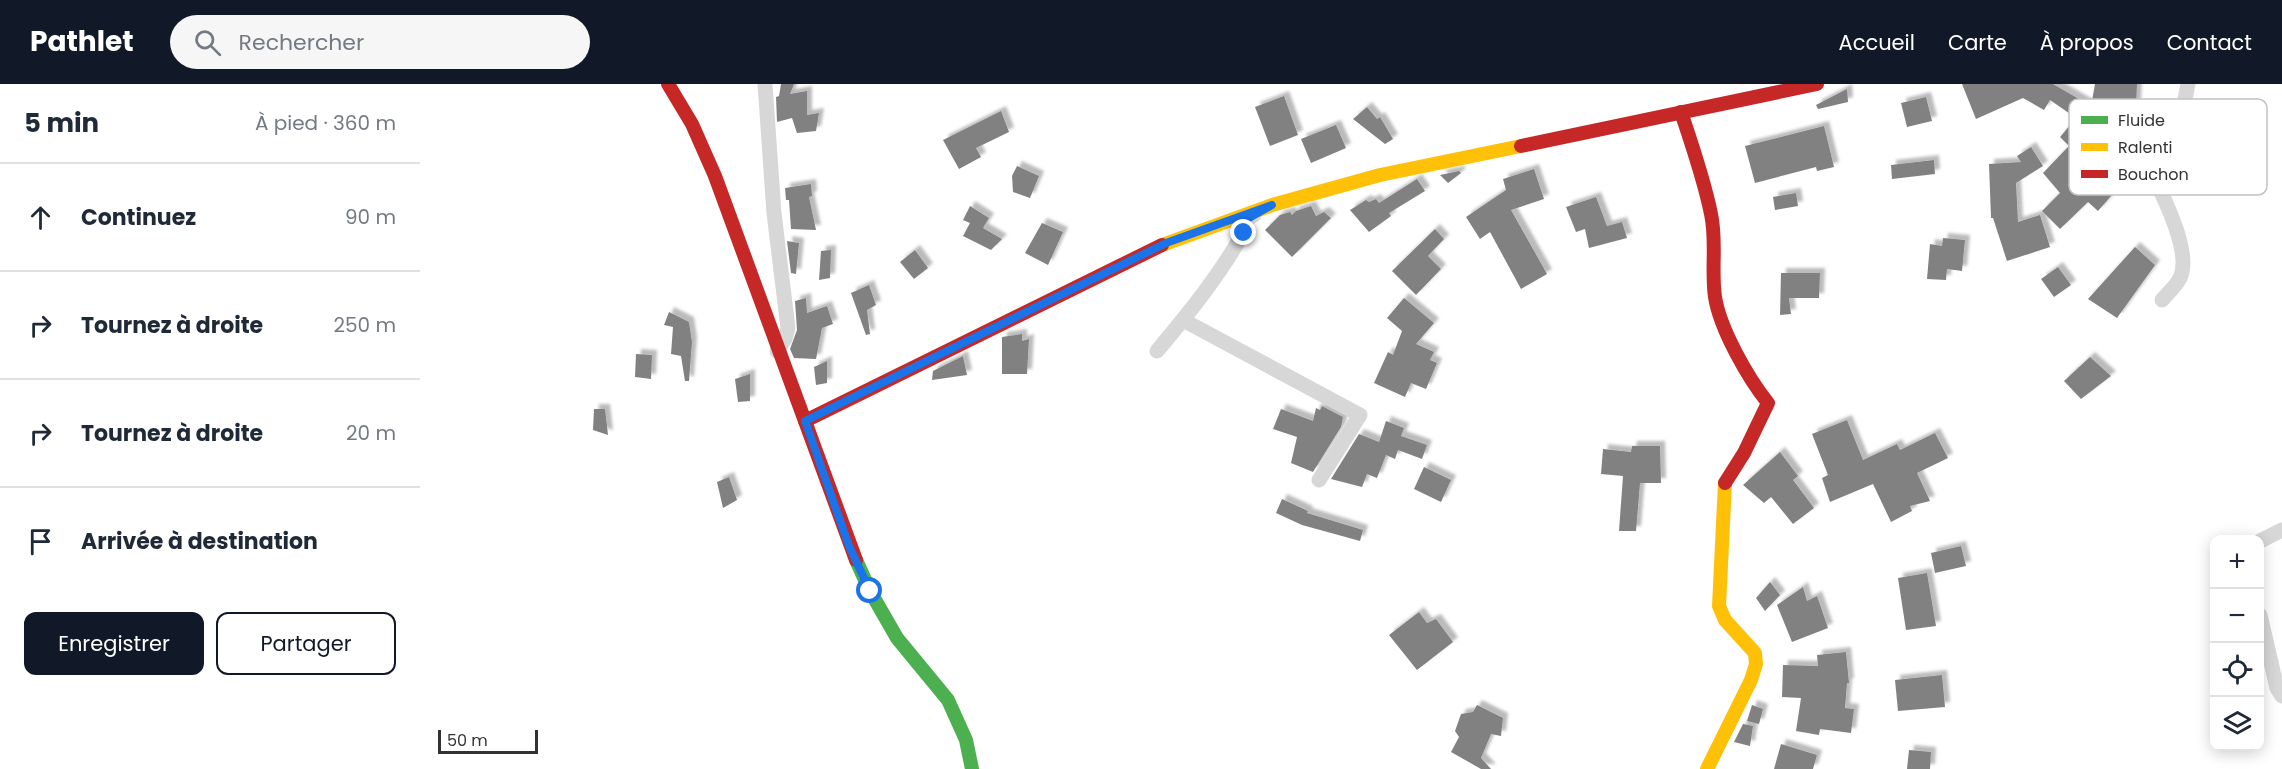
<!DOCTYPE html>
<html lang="fr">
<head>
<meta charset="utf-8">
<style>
	body { margin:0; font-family:Poppins,sans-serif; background:#f6f6f7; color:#1f2937 }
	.controls { position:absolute; right:18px; bottom:18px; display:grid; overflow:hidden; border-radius:12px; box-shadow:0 3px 15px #0003 }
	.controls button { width:54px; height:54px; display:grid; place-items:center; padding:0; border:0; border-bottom:2px solid #e0e1e3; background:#fff; color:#1f2937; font:30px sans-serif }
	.scale { position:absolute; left:18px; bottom:15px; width:100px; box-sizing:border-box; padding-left:6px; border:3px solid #333; border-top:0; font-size:16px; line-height:21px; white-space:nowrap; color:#333; -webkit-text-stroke:4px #fff; paint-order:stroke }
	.stop { position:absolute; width:18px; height:18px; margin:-14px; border:4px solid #1a73e8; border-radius:50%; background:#fff }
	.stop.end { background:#1a73e8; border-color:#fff; box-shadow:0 2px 6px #0008 }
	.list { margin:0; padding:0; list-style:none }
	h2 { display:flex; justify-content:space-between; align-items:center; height:78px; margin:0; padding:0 24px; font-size:26px }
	h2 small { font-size:20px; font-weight:400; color:#747a83 }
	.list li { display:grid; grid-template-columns:39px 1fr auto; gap:18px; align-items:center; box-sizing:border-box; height:108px; padding:0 24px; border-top:2px solid #e0e1e3 }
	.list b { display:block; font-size:22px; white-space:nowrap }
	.list em { font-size:20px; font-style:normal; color:#747a83 }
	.actions { display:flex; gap:12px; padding:18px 24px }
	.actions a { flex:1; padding:14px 0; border:2px solid #111827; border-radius:12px; text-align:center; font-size:21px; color:#111827 }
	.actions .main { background:#111827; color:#fff }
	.icon { flex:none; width:33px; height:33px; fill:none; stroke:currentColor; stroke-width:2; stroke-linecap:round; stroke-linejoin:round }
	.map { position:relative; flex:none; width:1862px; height:685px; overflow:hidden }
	header { display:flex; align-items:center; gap:36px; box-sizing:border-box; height:84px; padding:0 30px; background:#111827; color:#fff }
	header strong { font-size:28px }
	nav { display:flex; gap:33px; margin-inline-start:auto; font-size:21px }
	.search { width:420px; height:54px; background:#f6f6f7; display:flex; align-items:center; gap:15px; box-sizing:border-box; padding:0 21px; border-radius:33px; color:#747a83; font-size:22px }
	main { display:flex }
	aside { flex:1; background:#fff }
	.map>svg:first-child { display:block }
	.building { fill:#818181; filter:url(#shadow) }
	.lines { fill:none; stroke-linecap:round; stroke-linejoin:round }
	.street { stroke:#d7d7d7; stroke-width:15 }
	.fast { stroke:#4caf50; stroke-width:14 }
	.slow { stroke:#ffc107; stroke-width:14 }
	.jam { stroke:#c62828; stroke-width:14 }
	.route { stroke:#1a73e8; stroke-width:8 }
	.key { fill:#fff; stroke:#c2c2c2; stroke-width:1.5 }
	.key-label { font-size:16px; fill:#333 }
</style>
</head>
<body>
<header>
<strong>Pathlet</strong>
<div class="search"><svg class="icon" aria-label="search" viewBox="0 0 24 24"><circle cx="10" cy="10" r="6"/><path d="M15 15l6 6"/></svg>Rechercher</div>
<nav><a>Accueil</a><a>Carte</a><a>À propos</a><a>Contact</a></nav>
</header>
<main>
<aside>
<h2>5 min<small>À pied · 360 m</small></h2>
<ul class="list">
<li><svg class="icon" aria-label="ahead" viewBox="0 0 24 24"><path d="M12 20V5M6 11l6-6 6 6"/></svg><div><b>Continuez</b></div><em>90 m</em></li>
<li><svg class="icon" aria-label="right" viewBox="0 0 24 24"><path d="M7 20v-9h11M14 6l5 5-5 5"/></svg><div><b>Tournez à droite</b></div><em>250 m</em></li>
<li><svg class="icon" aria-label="right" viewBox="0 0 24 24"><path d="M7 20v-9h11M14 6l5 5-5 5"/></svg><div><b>Tournez à droite</b></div><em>20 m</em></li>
<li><svg class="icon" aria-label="arrive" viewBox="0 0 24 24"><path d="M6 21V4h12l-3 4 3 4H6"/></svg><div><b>Arrivée à destination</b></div></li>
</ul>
<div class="actions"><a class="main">Enregistrer</a><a>Partager</a></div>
</aside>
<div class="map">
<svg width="1862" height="685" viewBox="0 0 1862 685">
	<defs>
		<filter id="shadow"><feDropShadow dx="5" dy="-5" stdDeviation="1.5" flood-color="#0004"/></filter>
	</defs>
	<rect width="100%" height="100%" fill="#fff"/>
	<g class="building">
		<polygon points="361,0 374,0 370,10 387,7 387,31 399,29 396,47 377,49 372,34 357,38 356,13 359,12"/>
		<polygon points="1542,0 1633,0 1671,22 1675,0 1717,0 1716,22 1706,21 1702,53 1717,60 1695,103 1698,104 1678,127 1668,118 1640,145 1622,127 1640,109 1623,89 1649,62 1640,53 1656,34 1630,16 1624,26 1603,14 1556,35"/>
		<polygon points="1427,5 1428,18 1398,25 1396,21"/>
		<polygon points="864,12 878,51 850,62 835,23"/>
		<polygon points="1506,13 1512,37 1487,43 1481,19"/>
		<polygon points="947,23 957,35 960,33 973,55 965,60 933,35"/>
		<polygon points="581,27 589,48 556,64 561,73 539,85 523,56"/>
		<polygon points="916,41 926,64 891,79 881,55"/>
		<polygon points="1404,42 1414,83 1397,87 1396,83 1335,99 1325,62"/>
		<polygon points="1611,63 1623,82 1596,99 1598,138 1620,131 1630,163 1587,177 1573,134 1571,134 1569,80 1601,78 1597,72"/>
		<polygon points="1514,76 1515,90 1472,95 1471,81"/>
		<polygon points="597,82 619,92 610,114 593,108 592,92"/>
		<polygon points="1114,85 1124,115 1091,126 1127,190 1101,205 1070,148 1060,155 1046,133 1086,106 1083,95"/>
		<polygon points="1039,87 1041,89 1028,99 1020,91"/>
		<polygon points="997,95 1005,107 969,129 971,132 949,148 930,126 946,116 949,118 956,115 959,119"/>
		<polygon points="391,100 392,112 389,113 396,146 371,145 369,116 366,116 365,104"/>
		<polygon points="1376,109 1378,122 1355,126 1353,113"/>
		<polygon points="1176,113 1187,142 1202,138 1207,154 1169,164 1165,145 1156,148 1146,123"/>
		<polygon points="550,122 569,134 563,144 582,155 571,166 543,152 550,139 543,136"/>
		<polygon points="891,122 896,132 904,128 911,134 872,173 845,146 860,131 870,128 872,131 876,127"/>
		<polygon points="622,139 643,148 628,181 605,169"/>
		<polygon points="1015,145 1024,155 1008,172 1021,185 996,211 972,187"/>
		<polygon points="1523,154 1545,156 1542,187 1527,185 1526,196 1507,195 1510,160 1522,162"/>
		<polygon points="367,157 379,159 376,190 371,189"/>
		<polygon points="1715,163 1735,181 1697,234 1668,215"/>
		<polygon points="411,166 410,194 399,196 401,167"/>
		<polygon points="495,166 508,184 494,195 480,178"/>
		<polygon points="1638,183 1651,201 1634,213 1621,195"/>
		<polygon points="1361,189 1400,189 1399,214 1369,214 1371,230 1360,231"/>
		<polygon points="449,201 456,221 447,226 450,250 446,251 431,209"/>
		<polygon points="386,214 387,229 407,222 413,240 402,244 396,275 374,274 370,265 377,246 375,217"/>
		<polygon points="984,214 1014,239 996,260 1014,268 1010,276 1017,279 1006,305 991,299 985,313 954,299 968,268 973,271 982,247 967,234"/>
		<polygon points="249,228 269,238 272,258 269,297 265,297 261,272 251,270 253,243 244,241"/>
		<polygon points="602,250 602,257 609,255 607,290 582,290 582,253"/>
		<polygon points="216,270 232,271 231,295 215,293"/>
		<polygon points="543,272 547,291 512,296 513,287"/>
		<polygon points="1670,273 1691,292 1661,315 1644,297"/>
		<polygon points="407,277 407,299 396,301 394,283"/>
		<polygon points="330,290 330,317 318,318 315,295"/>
		<polygon points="902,322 923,333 921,343 893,388 871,379 877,353 853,345 861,325 893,337 896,324 900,326"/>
		<polygon points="174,325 185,325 188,351 173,346"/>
		<polygon points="1427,336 1443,376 1477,360 1480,366 1515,349 1528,374 1497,389 1510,417 1490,422 1492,427 1471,438 1453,400 1410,418 1402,394 1408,391 1392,350"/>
		<polygon points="966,337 984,344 981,352 1007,361 1002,375 978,366 975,375 966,371 957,394 947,390 942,403 911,395 939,350 959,358"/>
		<polygon points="1212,362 1240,362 1241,399 1220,399 1216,447 1199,447 1203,392 1181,390 1183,365 1211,368"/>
		<polygon points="1360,368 1378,392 1373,396 1394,424 1373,440 1351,413 1344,419 1323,401"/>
		<polygon points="1004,383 1031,396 1021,418 994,405"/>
		<polygon points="309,393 317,416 303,424 297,398"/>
		<polygon points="862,415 888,427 887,429 943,446 940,457 882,441 856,429"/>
		<polygon points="1541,462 1546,482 1515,489 1511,469"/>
		<polygon points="1507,489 1516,542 1486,546 1478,494"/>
		<polygon points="1350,498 1360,511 1345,527 1336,514"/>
		<polygon points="1383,503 1387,517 1397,512 1408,544 1372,558 1357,521"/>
		<polygon points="999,528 1007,539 1016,535 1033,558 997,586 969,551"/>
		<polygon points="1426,568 1429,599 1427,599 1425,624 1434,625 1431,649 1400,645 1399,651 1376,647 1381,614 1362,613 1363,581 1398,582 1397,571"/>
		<polygon points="1522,591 1525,623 1478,627 1475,596"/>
		<polygon points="1057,621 1083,634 1081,652 1071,650 1061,674 1071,685 1061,685 1031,668 1039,653 1035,647 1041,630 1053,628"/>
		<polygon points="1332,621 1343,625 1339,640 1327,637"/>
		<polygon points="1323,640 1333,642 1330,662 1314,658"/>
		<polygon points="1361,660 1397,671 1393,685 1354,685"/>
		<polygon points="1489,666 1511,668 1510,685 1487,685"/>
	</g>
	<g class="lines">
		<g class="street">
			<polyline points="345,0 354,129 368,244 365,255 357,267"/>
			<path d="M1742,216C1748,209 1756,202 1760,194C1773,167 1740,107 1728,80L1733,65L1764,21L1768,0"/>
			<polyline points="763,236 940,331 899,396"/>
			<path d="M737,267C768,230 800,191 823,149L820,139L834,131"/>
			<polyline points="1840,457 1862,446"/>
			<polyline points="1840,531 1857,604 1862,612"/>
		</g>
		<polyline class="fast" points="436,476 450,507 477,554 528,616 546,656 552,685"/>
		<g class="slow">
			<polyline points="742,161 852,121 960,91 1101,62"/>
			<polyline points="1287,685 1331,596 1336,580 1335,569 1305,536 1299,522 1305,399"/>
		</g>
		<g class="jam">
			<polyline points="248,0 272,40 295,92 436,476"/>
			<path d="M1261,28C1272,61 1284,95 1291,130C1297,157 1291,186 1295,213C1300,245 1328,294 1348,319L1324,369L1305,399"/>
			<polyline points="1101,62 1397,0"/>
			<polyline points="385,337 742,161"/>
		</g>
	</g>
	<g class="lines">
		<polyline class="route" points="450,507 429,462 385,337 746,159 852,121 820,139 824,149"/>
	</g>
	<rect x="1649" y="15" width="198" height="96" rx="9" class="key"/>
	<rect x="1661" y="32" width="27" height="8" fill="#4caf50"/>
	<rect x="1661" y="59" width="27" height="8" fill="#ffc107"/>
	<rect x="1661" y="86" width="27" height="8" fill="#c62828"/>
	<g class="key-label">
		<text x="1698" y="42">Fluide</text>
		<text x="1698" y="69">Ralenti</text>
		<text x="1698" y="96">Bouchon</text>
	</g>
</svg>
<div class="controls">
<button>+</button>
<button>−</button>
<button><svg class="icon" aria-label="locate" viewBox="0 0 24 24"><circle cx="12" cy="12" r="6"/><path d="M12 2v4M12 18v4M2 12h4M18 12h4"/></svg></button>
<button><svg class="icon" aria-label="layers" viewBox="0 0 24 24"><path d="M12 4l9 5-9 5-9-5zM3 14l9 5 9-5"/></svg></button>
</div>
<div class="scale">50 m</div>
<div class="stop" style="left:450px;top:507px"></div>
<div class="stop end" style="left:824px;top:149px"></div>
</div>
</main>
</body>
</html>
